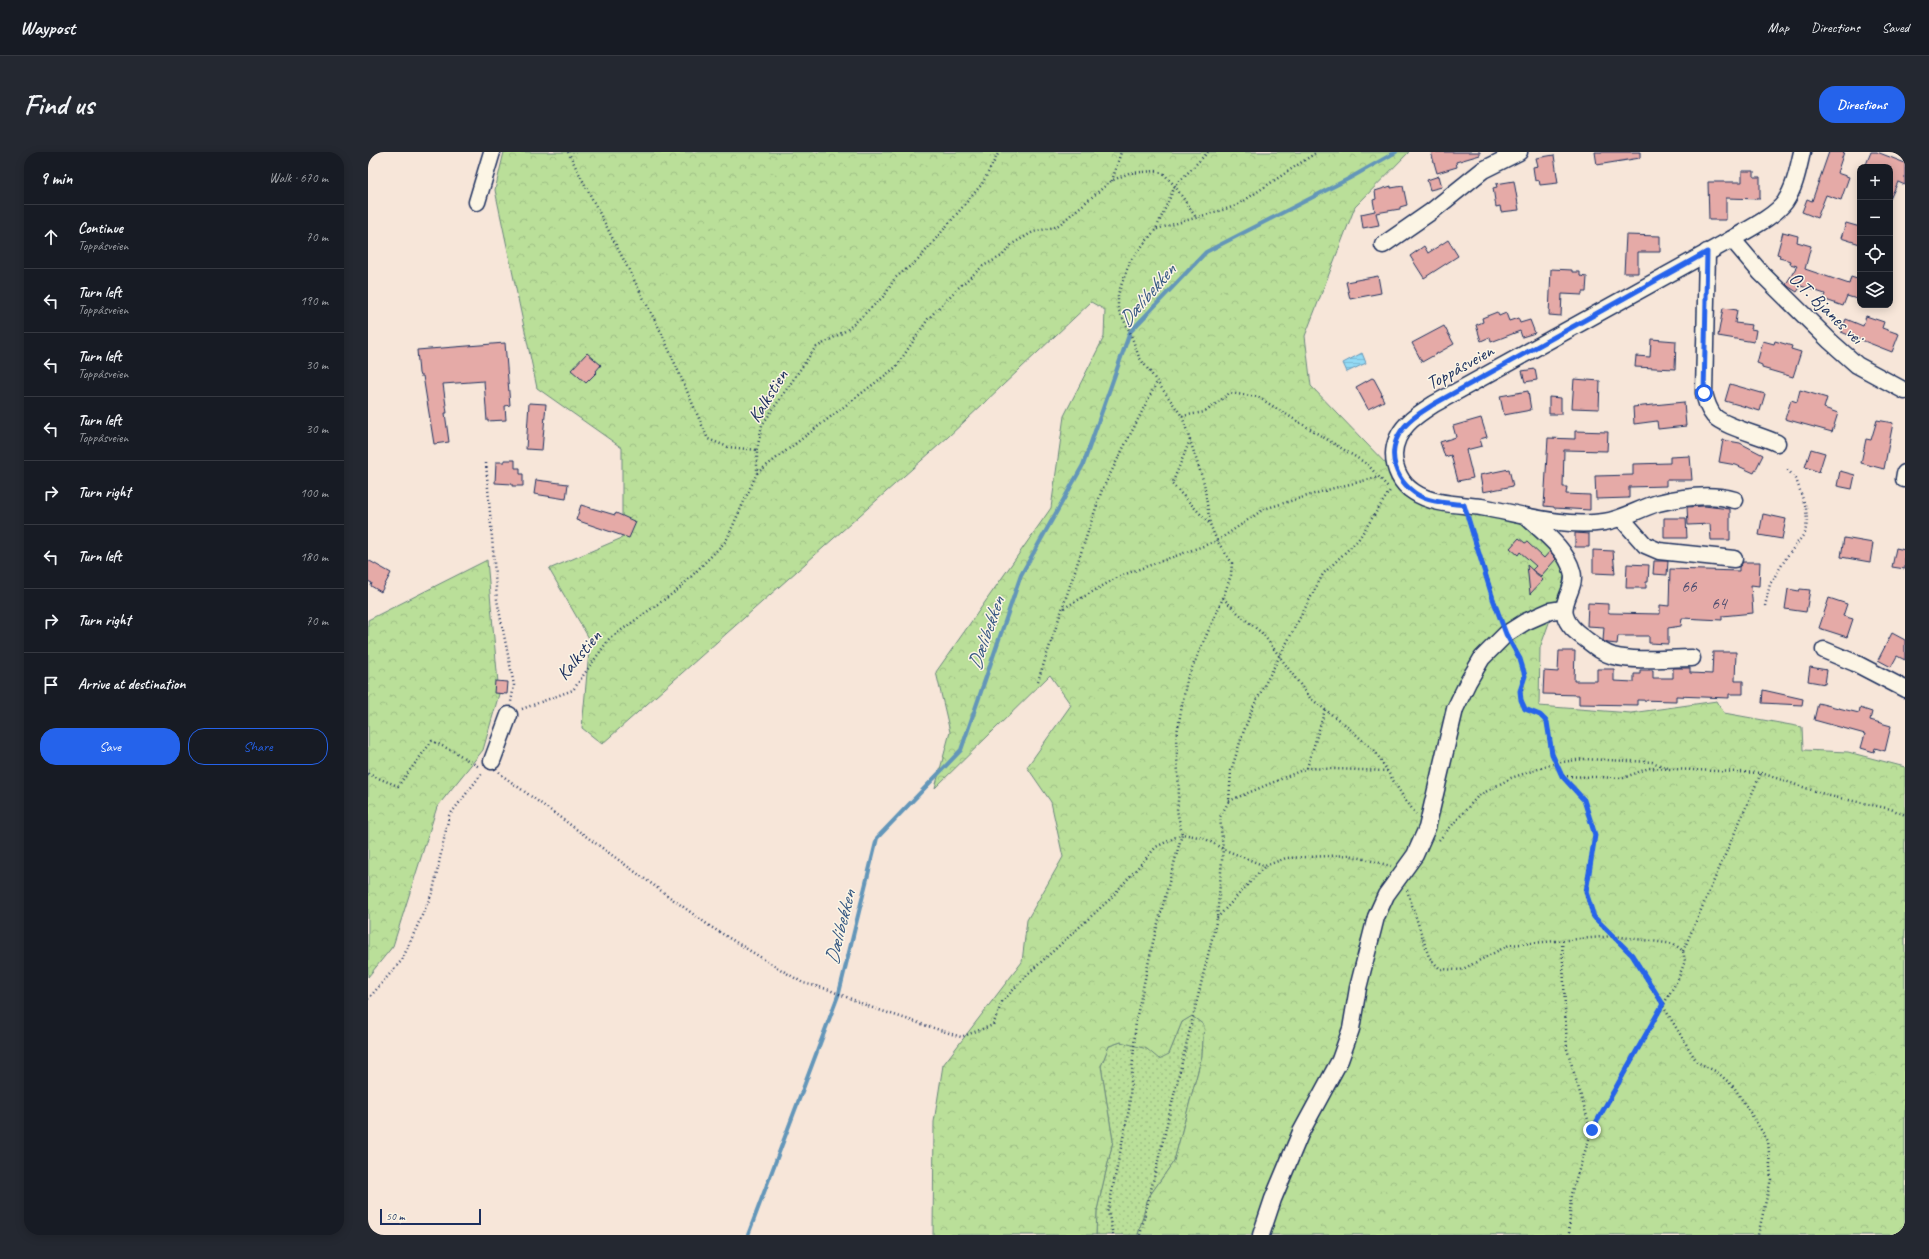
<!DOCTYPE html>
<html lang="en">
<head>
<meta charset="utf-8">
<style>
	body { margin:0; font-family:Caveat,sans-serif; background:#242831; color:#f1f3f6 }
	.controls { position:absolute; right:12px; top:12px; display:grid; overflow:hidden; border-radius:8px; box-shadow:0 2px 10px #0003 }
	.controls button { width:36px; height:36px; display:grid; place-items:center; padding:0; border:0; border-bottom:1px solid #363941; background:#171b24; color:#f1f3f6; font:20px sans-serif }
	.scale { position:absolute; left:12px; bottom:10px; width:101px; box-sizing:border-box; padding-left:4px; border:2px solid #1b2f5e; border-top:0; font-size:11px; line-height:14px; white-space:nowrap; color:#1b2f5e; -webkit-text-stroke:3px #fcf5e5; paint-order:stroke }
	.stop { position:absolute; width:12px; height:12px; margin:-9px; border:3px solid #2563eb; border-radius:50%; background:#fff }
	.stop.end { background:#2563eb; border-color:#fff; box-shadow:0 1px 4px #0008 }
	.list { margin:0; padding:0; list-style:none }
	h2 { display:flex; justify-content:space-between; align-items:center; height:52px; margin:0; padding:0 16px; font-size:17px }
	h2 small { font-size:13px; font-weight:400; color:#9ea1a6 }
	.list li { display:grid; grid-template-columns:26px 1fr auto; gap:12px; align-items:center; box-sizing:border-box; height:64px; padding:0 16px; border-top:1px solid #363941 }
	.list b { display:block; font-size:15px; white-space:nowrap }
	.list p { margin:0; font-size:13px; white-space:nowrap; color:#9ea1a6 }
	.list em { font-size:13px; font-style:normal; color:#9ea1a6 }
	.actions { display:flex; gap:8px; padding:12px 16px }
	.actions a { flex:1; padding:9px 0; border:1px solid #2563eb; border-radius:16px; text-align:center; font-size:14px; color:#2563eb }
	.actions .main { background:#2563eb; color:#fff }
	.icon { flex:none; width:22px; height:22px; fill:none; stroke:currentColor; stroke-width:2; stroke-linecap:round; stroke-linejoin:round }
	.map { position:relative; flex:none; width:1537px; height:1083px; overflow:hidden; border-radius:16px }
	header { display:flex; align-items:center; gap:24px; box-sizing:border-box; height:56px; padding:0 20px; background:#171b24; border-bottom:1px solid #363941 }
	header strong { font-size:19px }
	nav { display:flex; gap:22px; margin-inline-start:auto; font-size:14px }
	.intro { display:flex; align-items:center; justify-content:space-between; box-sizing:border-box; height:96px; padding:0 24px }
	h1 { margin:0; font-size:28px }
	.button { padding:10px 18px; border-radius:16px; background:#2563eb; color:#fff; font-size:14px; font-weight:700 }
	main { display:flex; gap:24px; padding:0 24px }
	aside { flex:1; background:#171b24; border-radius:16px; box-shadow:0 2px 10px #0003 }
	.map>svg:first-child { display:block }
	.grass { fill:url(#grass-dots); stroke:#6a877c }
	.forest { fill:url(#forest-crowns); stroke:#6a877c }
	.water { fill:url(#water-rules); stroke:#6396b9 }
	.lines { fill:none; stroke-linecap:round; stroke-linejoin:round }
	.stream { stroke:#6396b9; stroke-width:4 }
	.building { fill:#e5aaa7; stroke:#1b2f5e }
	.minor-casing { stroke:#1b2f5e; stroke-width:19 }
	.path { stroke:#1b2f5e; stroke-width:2.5; stroke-dasharray:1 3; stroke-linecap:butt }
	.minor { stroke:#fcf5e5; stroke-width:16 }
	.route { stroke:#2563eb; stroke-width:5 }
	.labels { text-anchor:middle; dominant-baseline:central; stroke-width:3; stroke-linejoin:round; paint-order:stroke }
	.number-label { font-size:17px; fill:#4e4e70 }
	.street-label { font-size:19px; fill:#1b2f5e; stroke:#fcf5e5 }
	.water-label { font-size:20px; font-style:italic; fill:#395a84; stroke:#fcf5e5 }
</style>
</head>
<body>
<header>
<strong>Waypost</strong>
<nav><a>Map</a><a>Directions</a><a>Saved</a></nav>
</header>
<div class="intro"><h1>Find us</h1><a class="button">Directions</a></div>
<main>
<aside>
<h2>9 min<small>Walk · 670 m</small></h2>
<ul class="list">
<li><svg class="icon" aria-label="ahead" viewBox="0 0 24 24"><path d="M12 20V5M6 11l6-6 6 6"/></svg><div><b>Continue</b><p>Toppåsveien</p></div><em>70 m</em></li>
<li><svg class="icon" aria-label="left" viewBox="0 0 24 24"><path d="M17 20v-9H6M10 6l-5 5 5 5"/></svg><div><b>Turn left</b><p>Toppåsveien</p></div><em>190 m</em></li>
<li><svg class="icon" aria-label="left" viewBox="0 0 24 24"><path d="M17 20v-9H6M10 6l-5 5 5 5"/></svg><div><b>Turn left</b><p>Toppåsveien</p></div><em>30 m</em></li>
<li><svg class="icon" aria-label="left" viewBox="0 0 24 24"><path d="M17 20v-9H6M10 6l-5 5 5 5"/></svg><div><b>Turn left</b><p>Toppåsveien</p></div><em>30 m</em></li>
<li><svg class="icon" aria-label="right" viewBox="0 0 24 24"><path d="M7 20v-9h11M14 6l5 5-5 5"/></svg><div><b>Turn right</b></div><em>100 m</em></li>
<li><svg class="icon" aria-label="left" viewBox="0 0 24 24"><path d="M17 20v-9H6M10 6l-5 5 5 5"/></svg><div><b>Turn left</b></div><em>180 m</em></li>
<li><svg class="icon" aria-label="right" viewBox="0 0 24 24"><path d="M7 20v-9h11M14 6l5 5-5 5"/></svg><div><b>Turn right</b></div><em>70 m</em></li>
<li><svg class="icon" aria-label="arrive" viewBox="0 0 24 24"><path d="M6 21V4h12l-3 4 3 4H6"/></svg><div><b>Arrive at destination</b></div></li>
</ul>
<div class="actions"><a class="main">Save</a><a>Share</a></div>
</aside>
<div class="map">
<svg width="1537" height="1083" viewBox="0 0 1537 1083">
	<defs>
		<pattern id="grass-dots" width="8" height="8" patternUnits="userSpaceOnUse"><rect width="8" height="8" fill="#badf99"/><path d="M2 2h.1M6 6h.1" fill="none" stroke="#9fc086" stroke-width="1.8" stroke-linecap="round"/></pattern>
		<pattern id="forest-crowns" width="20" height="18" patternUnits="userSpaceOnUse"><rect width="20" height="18" fill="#badf99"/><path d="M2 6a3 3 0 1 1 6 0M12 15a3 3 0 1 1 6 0" fill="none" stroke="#9fc086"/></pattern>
		<pattern id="water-rules" width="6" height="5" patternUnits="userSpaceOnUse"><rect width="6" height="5" fill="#93daf5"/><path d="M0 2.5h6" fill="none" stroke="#7ebbd4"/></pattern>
	</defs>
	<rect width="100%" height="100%" fill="#f7e6d9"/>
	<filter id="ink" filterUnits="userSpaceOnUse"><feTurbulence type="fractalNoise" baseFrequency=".025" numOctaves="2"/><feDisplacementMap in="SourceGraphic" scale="8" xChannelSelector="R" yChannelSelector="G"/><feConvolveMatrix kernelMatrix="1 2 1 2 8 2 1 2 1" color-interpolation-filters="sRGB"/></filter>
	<g filter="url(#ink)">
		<polygon class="grass" points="824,864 836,873 834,904 806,1009 780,1046 770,1083 728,1083 729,1058 745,989 733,914 741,894 753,890 801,902 814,870"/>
		<g class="forest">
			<polygon points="136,0 1041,0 987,55 937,184 943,234 1023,317 1065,356 1143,368 1162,377 1196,408 1199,435 1188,451 1172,496 1171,554 1263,561 1349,549 1356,561 1434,575 1435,598 1480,600 1537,615 1537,1083 770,1083 780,1046 806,1009 834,904 836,873 824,864 814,870 801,902 791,907 779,897 753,890 741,894 733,914 745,989 729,1058 728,1083 565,1083 566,970 575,913 654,810 659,768 695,705 683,650 659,615 703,553 682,523 567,636 582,580 568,520 683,356 696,264 736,185 737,158 723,150 580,285 234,592 214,576 222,488 181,417 254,386 254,296 169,236 127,38"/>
			<polygon points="119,408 131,542 115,598 69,655 25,794 0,825 0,468"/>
		</g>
		<polygon class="water" points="994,201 998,211 979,220 975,211"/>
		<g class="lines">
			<polyline class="stream" points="380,1083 471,841 509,686 593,598 653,423 715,313 762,180 838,100 982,26 1028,0"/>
		</g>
		<g class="building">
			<polygon points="1063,0 1112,0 1112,3 1088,10 1089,15 1069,21"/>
			<polygon points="1227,0 1272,0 1272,6 1229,13"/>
			<polygon points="1461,0 1476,0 1469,21 1481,25 1473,48 1458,43 1449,66 1434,60 1439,47 1444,49"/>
			<polygon points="1503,0 1509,0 1537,11 1537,33 1530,30 1522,47 1522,15 1497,15"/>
			<polygon points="1186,3 1190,31 1172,33 1171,28 1167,29 1165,15 1170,14 1168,6"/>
			<polygon points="1374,19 1386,19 1386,25 1392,25 1392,47 1358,46 1358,68 1341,68 1340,30 1374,30"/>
			<polygon points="1071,24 1074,35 1062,38 1059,28"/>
			<polygon points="1146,29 1151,58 1133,60 1132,54 1128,55 1125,36 1129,35 1128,32"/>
			<polygon points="1023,34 1023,36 1035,34 1039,53 1032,55 1032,57 1008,61 1011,73 995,76 993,62 1007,59 1005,48 1008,47 1007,39"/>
			<polygon points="1478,71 1492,75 1492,92 1473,86"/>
			<polygon points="1415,80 1430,84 1429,90 1443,94 1437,117 1481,132 1483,125 1492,128 1492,148 1479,144 1475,154 1455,147 1457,142 1433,134 1429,140 1421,135 1418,132 1429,114 1422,112 1423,109 1411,106 1412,103 1409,102"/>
			<polygon points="1258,83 1292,84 1292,100 1270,100 1270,121 1256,121"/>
			<polygon points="1080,88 1090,104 1056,126 1042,104 1056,94 1060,101"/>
			<polygon points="1183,117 1204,118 1204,120 1212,120 1212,124 1219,125 1218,140 1214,140 1214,143 1194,142 1193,164 1181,163"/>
			<polygon points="1010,124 1013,141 982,147 978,130"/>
			<polygon points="1355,156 1369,158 1367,171 1384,173 1383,177 1388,178 1386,190 1350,184"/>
			<polygon points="1129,160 1131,164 1138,161 1141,169 1150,166 1152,171 1162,168 1167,181 1154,185 1152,179 1123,190 1122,185 1113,189 1108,173 1115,170 1114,166"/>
			<polygon points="1498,164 1516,170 1514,176 1531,182 1524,200 1473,180 1478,167 1495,174"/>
			<polygon points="1076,174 1086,192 1054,210 1044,191"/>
			<polygon points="1283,187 1308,189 1307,217 1267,215 1268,204 1282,205"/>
			<polygon points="1395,189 1406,192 1407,189 1424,194 1423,197 1433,200 1425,225 1394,216 1394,213 1389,211"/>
			<polygon points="137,191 142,253 137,254 138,268 119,269 116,229 75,232 79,261 77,261 81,290 66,292 55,224 52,224 51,221 49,198"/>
			<polygon points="219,201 233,213 228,219 229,220 218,231 203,218"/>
			<polygon points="1167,217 1169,228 1157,230 1154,219"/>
			<polygon points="1004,226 1006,227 1014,242 1013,243 1016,249 1000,257 988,235"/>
			<polygon points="1206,227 1232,229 1231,257 1204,256"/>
			<polygon points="1362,232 1397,242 1392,259 1357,249"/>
			<polygon points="1432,238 1459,246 1456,256 1470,261 1464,280 1417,267 1423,248 1429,250"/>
			<polygon points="1160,239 1163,258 1136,263 1132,244"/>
			<polygon points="1181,245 1193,246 1193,262 1181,262"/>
			<polygon points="1316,250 1318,274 1290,277 1289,269 1266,272 1265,255"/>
			<polygon points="161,251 178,252 174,298 158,297"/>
			<polygon points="1113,266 1119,285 1112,287 1114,294 1098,298 1105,326 1090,329 1083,303 1077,305 1072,290 1088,285 1085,274"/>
			<polygon points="1509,268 1525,271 1516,317 1493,311 1498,287 1503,288"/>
			<polygon points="1207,279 1240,280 1239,299 1196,298 1195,335 1199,335 1198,342 1222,343 1222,358 1186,356 1186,355 1176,354 1180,286 1207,287"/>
			<polygon points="1355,288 1372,291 1395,303 1386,321 1368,313 1351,310"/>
			<polygon points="1443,297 1457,301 1451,320 1437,315"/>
			<polygon points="1322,304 1324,328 1298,328 1298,334 1261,335 1261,346 1228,347 1227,324 1265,323 1265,312 1302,311 1302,305"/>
			<polygon points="136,308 147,308 147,316 152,316 152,322 155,322 155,334 144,334 144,332 127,331 128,310 136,310"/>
			<polygon points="1141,317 1145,334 1115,340 1112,323"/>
			<polygon points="1472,319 1487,323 1484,337 1469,334"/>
			<polygon points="168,328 200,332 198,347 166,342"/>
			<polygon points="213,353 247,363 248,361 268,370 261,386 208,368"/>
			<polygon points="1336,354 1362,357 1362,388 1343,388 1342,372 1320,373 1319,355"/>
			<polygon points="1395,362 1418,367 1414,387 1391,383"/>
			<polygon points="1296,366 1318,366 1319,386 1296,386"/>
			<polygon points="1207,381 1221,382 1221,395 1207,395"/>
			<polygon points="1151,386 1157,391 1159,390 1176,406 1182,399 1188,407 1173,424 1164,418 1168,414 1152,400 1150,403 1142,396"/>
			<polygon points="1476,386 1505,391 1502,410 1473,405"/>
			<polygon points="1528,396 1537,398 1537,417 1524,415"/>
			<polygon points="1225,398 1245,399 1247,422 1225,421"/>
			<polygon points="0,408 23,421 13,440 3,434 4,431 0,429"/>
			<polygon points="1286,409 1300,409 1299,423 1285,422"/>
			<polygon points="1375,410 1392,410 1391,434 1383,433 1385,461 1354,464 1354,468 1314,466 1313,474 1300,476 1300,492 1281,491 1281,484 1250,484 1249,492 1240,491 1235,489 1236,475 1219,474 1220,451 1240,452 1240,460 1242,461 1292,462 1292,453 1301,454 1302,417 1371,419 1371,415"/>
			<polygon points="1259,412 1281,413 1280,430 1278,430 1278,436 1258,436"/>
			<polygon points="1159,413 1175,428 1162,442"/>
			<polygon points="1420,437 1431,439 1432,437 1442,438 1438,460 1417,457"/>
			<polygon points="1461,446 1479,452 1475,464 1485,467 1479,485 1451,476"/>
			<polygon points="1524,481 1537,488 1537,508 1529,504 1523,515 1510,508"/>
			<polygon points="1191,499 1207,499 1206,529 1229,529 1229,517 1246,517 1246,529 1266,530 1266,522 1272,522 1272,518 1285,518 1285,526 1305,526 1305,516 1322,516 1322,521 1344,522 1345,500 1368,500 1367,529 1375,529 1375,542 1361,542 1361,546 1308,544 1308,549 1269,548 1269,553 1211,552 1211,543 1175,542 1176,519 1190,520"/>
			<polygon points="1442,515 1459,518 1457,532 1440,529"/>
			<polygon points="127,529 140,530 139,542 126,541"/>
			<polygon points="1395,538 1435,547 1434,553 1394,551"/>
			<polygon points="1450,551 1491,561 1492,556 1504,560 1502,568 1523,574 1517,599 1507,596 1506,600 1493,596 1497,582 1446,568"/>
		</g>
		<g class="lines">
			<g class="minor-casing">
				<g id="minor">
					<polyline points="109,50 124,0"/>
					<polyline points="1364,87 1393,121 1462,189 1489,213 1537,239"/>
					<polyline points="1015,93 1064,59 1115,18 1151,0"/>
					<path d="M1339,100L1336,241C1338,249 1340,257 1346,264C1355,274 1395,284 1409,291"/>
					<polyline points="1536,327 1537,321"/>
					<path d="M1367,348C1343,341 1314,345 1290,351C1270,357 1256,367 1236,370C1194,376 1153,362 1113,355C1091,352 1065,353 1046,340C1033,332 1026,317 1026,302C1027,277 1047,264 1066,252L1364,87C1379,78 1406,65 1417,50C1427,35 1430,17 1434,0"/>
					<path d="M1160,366C1176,381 1198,397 1204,419C1209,435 1193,448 1197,463C1199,473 1208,480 1216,486C1225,493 1234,501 1245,504C1270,510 1298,506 1324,506"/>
					<polyline points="1254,367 1277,393 1291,399 1366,407"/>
					<polyline points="1456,498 1487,511 1537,537"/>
					<polyline points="124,609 141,563"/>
					<polyline points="893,1083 905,1047 933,980 972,908 983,877 990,836 1008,765 1018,743 1047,703 1059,676 1087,557 1100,530 1114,506 1138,482 1157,470 1182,459 1195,457"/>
				</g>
			</g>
			<g class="path">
				<polyline points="200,0 294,182 340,287 360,295 389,298"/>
				<polyline points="840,0 807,34 788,77 762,109 750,142 750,157 762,180 771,205 814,264 836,331 842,372 849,389 864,411 863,423 855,446 819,527 808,586 811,639 809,658 814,682 836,686 855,697 897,714 918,706 981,703 1023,714"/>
				<polyline points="744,29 753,0"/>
				<polyline points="789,77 868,54 949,0"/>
				<polyline points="814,264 837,260 862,241 890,245 999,312 1020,335"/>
				<polyline points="822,288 804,332 841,371"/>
				<polyline points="118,311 129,448 146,533 143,550"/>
				<polyline points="389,321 528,215 560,167 590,136 615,114 634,104 644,92 665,80 687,75 692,72 743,29 761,21 788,19 796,22 807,34 829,67"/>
				<polyline points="1100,367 1133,469"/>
				<polyline points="855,446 873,464 895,482 942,546 976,572 1007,599 1036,646 1048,662"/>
				<polyline points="1397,454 1402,432 1420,403 1437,381 1439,370 1438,356 1428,327 1418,316"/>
				<polyline points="696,456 752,424 849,389 896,357 966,336 1011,325"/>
				<path d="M1145,495C1149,503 1157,515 1156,524C1156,541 1148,538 1157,557L1172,563L1179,570L1184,602L1194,624L1216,648L1227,683L1217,740L1225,765L1264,803L1329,910L1349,920L1366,935L1400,989L1403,1027L1390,1083"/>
				<polyline points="670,529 734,338 789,230"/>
				<polyline points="154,557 205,538 241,487 311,437 358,389 389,321 389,298 394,273 447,196 479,178 517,143 527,126 550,108 614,32 631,0"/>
				<polyline points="939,616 957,558"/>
				<polyline points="131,620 135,624 343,775 435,831 459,837 505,856 593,885 625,873 634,850 660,822 741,748 788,695 814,682"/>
				<polyline points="0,622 30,634 64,589 87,600 111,615"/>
				<polyline points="1195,624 1255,626 1281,616 1393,621 1462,644 1523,657 1537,663"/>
				<polyline points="861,649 939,616 1019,619"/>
				<polyline points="1071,688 1110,644 1143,626 1188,611 1215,607 1284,610 1300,616"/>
				<polyline points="1039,738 1061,805 1072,817 1093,818 1141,793 1246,784 1306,792 1315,799 1317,809 1310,827 1224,978 1203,1042 1201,1083"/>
				<polyline points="849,766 897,714"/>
				<polyline points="1194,789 1199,897 1223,978"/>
				<polyline points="1315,799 1393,621"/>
				<polyline points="0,847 34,808 65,739 81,664 115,620"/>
				<polyline points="745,1083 740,1059 761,957 768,868 785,790 814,682"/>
				<polyline points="772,1083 849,766 855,697 852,665 861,649 863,619 874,584 885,555 955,422 990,388 1023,337"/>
			</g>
			<use href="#minor" class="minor"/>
		</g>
	</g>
	<g class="lines" filter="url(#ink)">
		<path class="route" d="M1224,978L1295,852L1264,803L1226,765L1218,740L1227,683L1216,648L1194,624L1184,602L1179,570L1172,563L1157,557L1153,548L1152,539L1157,524L1152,507L1138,482L1125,447L1096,353C1083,351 1068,351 1056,346C1028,334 1015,300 1036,275C1044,265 1055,259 1066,252L1339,100L1336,241"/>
	</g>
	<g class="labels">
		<g class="number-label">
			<text x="1321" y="434">66</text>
			<text x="1351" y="451">64</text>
		</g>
		<g class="street-label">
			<text transform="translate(1458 156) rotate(44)">O.T. Bjanes vei</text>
			<text transform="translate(1092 215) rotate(-29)">Toppåsveien</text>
			<text transform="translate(400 244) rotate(-58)">Kalkstien</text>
			<text transform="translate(211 503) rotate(-50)">Kalkstien</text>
		</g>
		<g class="water-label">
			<text transform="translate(779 143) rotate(-49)">Dælibekken</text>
			<text transform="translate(618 481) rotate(-71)">Dælibekken</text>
			<text transform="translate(472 775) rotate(-76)">Dælibekken</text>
		</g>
	</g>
</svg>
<div class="controls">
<button>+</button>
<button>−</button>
<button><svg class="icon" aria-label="locate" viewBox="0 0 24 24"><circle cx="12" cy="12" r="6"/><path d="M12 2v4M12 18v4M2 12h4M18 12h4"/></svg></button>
<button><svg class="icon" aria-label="layers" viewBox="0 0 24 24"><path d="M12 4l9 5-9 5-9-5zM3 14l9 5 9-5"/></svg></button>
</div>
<div class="scale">50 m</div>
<div class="stop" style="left:1336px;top:241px"></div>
<div class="stop end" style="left:1224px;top:978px"></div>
</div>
</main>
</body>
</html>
